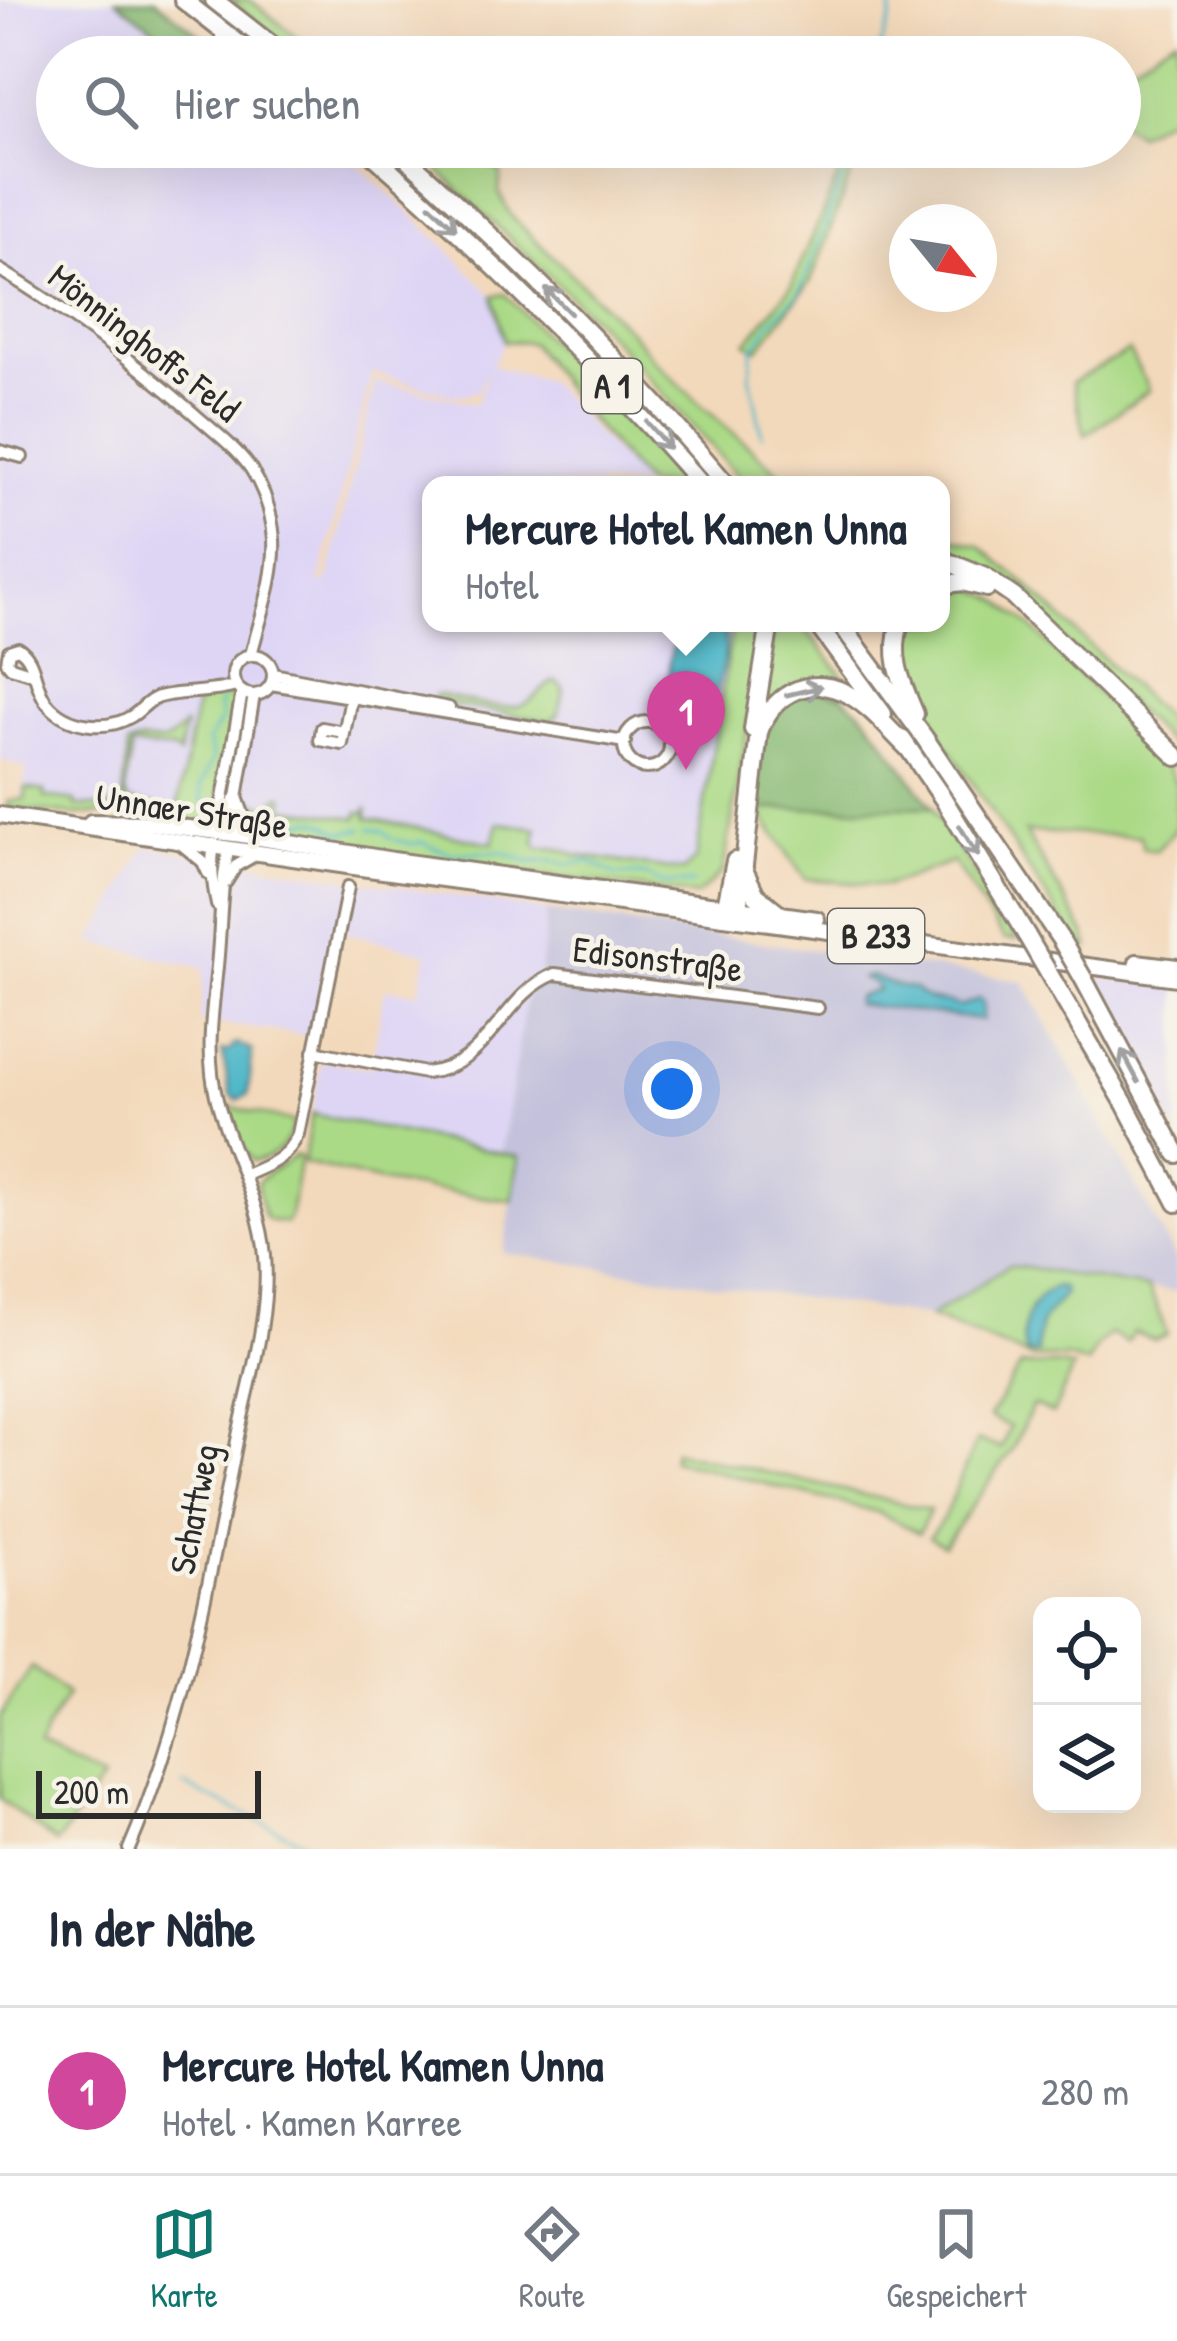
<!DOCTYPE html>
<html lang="de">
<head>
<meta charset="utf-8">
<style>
	body { margin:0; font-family:"Patrick Hand",sans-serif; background:#f6f6f7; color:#1f2937 }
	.controls { position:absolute; right:36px; bottom:36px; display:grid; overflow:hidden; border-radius:24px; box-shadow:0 12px 48px #0002 }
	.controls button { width:108px; height:108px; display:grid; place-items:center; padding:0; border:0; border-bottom:3px solid #e0e1e3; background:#fff; color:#1f2937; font:60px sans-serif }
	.compass { position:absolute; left:889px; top:204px; width:108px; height:108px; border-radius:50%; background:#fff; box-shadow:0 12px 48px #0002; rotate:120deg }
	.scale { position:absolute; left:36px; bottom:30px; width:225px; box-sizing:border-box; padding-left:12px; border:6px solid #2b2b2b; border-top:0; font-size:33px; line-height:42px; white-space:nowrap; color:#2b2b2b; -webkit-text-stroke:9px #f7f3e8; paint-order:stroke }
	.you { position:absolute; left:672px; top:1089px; width:42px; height:42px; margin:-30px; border:9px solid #fff; border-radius:50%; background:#1a73e8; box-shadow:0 0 0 18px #1a73e833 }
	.badge { display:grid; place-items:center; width:78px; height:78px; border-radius:50%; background:#0f766e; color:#fff; font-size:39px; font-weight:700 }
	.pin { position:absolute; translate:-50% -99px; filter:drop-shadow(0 3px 6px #0008) }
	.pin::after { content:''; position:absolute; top:63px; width:42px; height:36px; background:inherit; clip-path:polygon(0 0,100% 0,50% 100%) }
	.popup { position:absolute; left:422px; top:476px; width:528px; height:156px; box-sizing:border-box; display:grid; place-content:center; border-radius:24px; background:#fff; filter:drop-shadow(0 3px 9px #0005); font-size:39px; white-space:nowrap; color:#747a83 }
	.popup b { font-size:45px; color:#1f2937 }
	.popup::after { content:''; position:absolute; left:50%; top:100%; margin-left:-24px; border:24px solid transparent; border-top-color:#fff }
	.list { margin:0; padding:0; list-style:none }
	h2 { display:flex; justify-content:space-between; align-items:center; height:156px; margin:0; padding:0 48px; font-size:51px }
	h2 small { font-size:39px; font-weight:400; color:#747a83 }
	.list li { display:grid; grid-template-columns:78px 1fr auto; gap:36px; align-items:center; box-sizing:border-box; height:168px; padding:0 48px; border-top:3px solid #e0e1e3 }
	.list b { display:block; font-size:45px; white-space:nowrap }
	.list p { margin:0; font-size:39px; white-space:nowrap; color:#747a83 }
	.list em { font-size:39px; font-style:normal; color:#747a83 }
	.icon { flex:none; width:66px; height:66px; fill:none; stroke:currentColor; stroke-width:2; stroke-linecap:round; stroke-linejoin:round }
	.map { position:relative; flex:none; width:1177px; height:1849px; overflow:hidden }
	.search { position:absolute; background:#fff; box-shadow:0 12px 48px #0002; left:36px; right:36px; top:36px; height:132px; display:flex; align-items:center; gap:30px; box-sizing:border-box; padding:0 42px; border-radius:66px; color:#747a83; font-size:45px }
	.sheet { height:324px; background:#fff }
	nav { display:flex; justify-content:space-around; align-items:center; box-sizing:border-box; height:168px; border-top:3px solid #e0e1e3; background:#fff; font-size:33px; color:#747a83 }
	nav a { display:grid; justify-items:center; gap:6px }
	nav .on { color:#0f766e }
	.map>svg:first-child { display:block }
	.built { fill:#ded5f5; fill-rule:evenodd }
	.industrial { fill:#c3c1db }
	.green { fill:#abda87; stroke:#6b8259; stroke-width:3 }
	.forest { fill:#88ba74; stroke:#5a7250; stroke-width:3 }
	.water { fill:#4bb6c8; stroke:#3b707a; stroke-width:3 }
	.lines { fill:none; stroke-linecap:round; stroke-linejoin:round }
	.stream { stroke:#4bb6c8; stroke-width:3 }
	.minor-casing { stroke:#8f8273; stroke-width:16 }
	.major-casing { stroke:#8f8273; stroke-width:20 }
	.highway-casing { stroke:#8f8273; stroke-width:22 }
	.minor { stroke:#fff; stroke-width:10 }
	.major { stroke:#fff; stroke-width:14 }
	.highway { stroke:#fff; stroke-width:16 }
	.highway-bridge-casing { stroke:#8f8273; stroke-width:22; stroke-linecap:butt }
	.highway-bridge { stroke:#fff; stroke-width:16 }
	.oneway { stroke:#a0a0a0 }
	.labels { text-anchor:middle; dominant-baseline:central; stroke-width:9; stroke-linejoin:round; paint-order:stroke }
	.shield { fill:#f7f3e8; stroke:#686764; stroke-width:3 }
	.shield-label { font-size:33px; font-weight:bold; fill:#2b2b2b }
	.street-label { font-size:36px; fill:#2b2b2b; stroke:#f7f3e8 }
</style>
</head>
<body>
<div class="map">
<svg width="1177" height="1849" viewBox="0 0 1177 1849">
	<rect width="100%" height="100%" fill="#f7f3e8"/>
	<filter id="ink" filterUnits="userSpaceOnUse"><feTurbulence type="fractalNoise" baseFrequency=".00833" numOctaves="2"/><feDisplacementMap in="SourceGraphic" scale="24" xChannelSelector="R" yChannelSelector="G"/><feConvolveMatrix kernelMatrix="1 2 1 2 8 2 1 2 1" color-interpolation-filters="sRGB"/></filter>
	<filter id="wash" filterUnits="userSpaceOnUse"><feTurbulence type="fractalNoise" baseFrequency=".004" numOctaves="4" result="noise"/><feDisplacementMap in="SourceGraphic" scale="48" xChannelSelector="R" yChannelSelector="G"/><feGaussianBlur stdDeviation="2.7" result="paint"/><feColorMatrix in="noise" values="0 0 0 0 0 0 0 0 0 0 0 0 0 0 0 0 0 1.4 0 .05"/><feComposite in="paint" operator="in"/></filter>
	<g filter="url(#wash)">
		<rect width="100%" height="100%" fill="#f3d9bb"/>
		<g class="built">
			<path d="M0,0H155L188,24L228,57H57V147H339L444,245L493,296L504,341L492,366L548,382L645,485H431V623H733L696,859L683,871L22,800L26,768L0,760ZM489,369L476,404L375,381L327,583H319L372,372L454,396L477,392Z"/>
			<polygon points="146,847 547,911 540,975 528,987 501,1153 312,1114 322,1061 371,1068 385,989 418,993 428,953 332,929 312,1036 200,1021 204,968 91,942 109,914"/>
			<polygon points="1099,977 1177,988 1177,1133"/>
		</g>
		<polygon class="industrial" points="547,911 1023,981 1177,1260 1177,1292 1009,1265 930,1317 503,1253 519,1158 501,1153 528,987 540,975"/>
		<g class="green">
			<polygon points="230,0 250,0 322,57 302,57"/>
			<polygon points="1177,36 1177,112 1137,134 1120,124 1120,71"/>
			<polygon points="414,147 452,147 501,172 499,192 511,216 632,333 655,361 704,408 794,485 750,485 740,478 598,323"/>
			<polygon points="842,147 856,147 851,174 811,281 758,349 746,343 791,287 836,181"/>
			<polygon points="505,294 670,468 683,485 646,485 578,405 531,343 504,341 493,296"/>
			<polygon points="1129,351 1150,390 1085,435 1072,382"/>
			<polygon points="941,535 981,546 1030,588 1177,729 1177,751 1018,596 941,555"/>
			<path d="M951,589H975L1000,601L1029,625L1162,756L1177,785V828L1156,851L1143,849L1140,836L1025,832L1086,935L1089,947L1079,946L925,711C910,679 900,658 911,623H941V594Z"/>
			<path d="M733,623H763L758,669L723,872L696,896L404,857L316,835L313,833C292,835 259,833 247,811L254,801L261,805H270L280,796L284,797V808L357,818L359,812L365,813L367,807V818C409,825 450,836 493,843L498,823L537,828L535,843L539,848C550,848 567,848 575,855L683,871L696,859Z"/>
			<polygon points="774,623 801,623 854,690 761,712"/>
			<path d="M555,681L562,686L564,691L558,715L550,721L434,702L435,695C456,698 506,713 524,705C537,699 542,686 555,681Z"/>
			<path d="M225,692L238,705L215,821L196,825L109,814L71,815L7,808L9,801L25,799L26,788L45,791V797L76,801V806L115,807L123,799L128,745C152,733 160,757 185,724L179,755L173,750L132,746L125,793L128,801L177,810L197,699Z"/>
			<polygon points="932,807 1017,940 1004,939 953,862 886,886 805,879 757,809"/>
			<path d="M227,1106L295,1122C289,1143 275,1159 253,1161L242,1148Z"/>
			<polygon points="312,1114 519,1157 512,1201 386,1183 303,1163"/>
			<path d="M295,1155L300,1157L290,1216L286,1223L268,1220L263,1214L257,1184C265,1171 284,1166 295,1155Z"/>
			<polygon points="1009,1265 1149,1288 1167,1334 1154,1340 1134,1332 1127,1342 1110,1334 1097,1347 1087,1364 1068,1358 1031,1358 930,1317"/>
			<polygon points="1060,1365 1073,1368 1053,1414 1033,1405 1012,1450 944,1545 929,1537 943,1519 977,1440 1001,1448 1010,1427 989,1417 1021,1366"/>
			<polygon points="674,1451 930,1510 919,1533 877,1512 672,1460"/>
			<polygon points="32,1667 67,1695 47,1729 38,1750 102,1780 57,1843 0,1799 0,1717"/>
		</g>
		<g class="forest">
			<polygon points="116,0 155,0 228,57 190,57"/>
			<path d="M815,690L842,696L866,716L932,807L757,809C759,773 754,723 788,700C795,695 807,693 815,690Z"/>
		</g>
		<g class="water">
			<path d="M690,623H726L725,656L710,718L699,723L671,699C668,665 665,650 690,623Z"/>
			<path d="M872,976C886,983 899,987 914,989C935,1008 939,996 960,1007L979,999L983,1002V1020L856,1004L857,997L878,990L873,982L861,978Z"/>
			<polygon points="238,1044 252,1051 248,1095 237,1100 230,1094 222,1051 230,1051 233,1046"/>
			<path d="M1057,1287L1063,1288L1065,1294C1043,1318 1038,1321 1037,1353L1027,1354C1016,1331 1031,1294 1057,1287Z"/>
		</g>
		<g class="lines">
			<g class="stream">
				<polyline points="877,57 890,20 893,0"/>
				<polyline points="762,435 750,375 753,348 769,324 798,294 806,277 843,176 846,147"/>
				<polyline points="211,807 202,800 201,785 213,758 208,741 222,719 219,709 221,694"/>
				<polyline points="254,817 266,815 289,824 312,820 325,823 342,833 362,829"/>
				<polyline points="370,828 383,831 392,839"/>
				<polyline points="396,840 414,844 421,842 452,854 502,852 529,862 553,861 567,865 589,861 615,875 644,875 662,884 693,883"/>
				<polyline points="183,1785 319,1849"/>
			</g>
		</g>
	</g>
	<g filter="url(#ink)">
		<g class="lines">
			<g class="minor-casing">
				<g id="minor">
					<path d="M0,270C68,311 132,360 192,412C212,430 236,447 251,469C264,489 272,515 274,539C276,578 260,618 251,655"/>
					<polyline points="0,451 22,457"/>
					<circle cx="253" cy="675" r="20"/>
					<path d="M33,674L11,667L7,662L9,651L18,648C37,659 33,686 47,703C67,727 106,732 132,716C143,709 149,698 163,696C188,691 212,693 236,686"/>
					<polyline points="273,674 449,708"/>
					<polyline points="271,684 625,742"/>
					<circle cx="647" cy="745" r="23"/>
					<polyline points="344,732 322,728 320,740 342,744 351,698 351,691"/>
					<polyline points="217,832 242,692"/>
					<polyline points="231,834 254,695"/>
					<polyline points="181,844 203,862 208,873"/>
					<path d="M214,844C210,866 213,884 217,905"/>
					<polyline points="226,882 236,866 255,855"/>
					<path d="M314,1051L425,1073C491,1066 501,995 555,974L818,1008"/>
					<path d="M245,1175C269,1165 287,1159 298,1134L348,887"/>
					<path d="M129,1849C186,1717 210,1576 238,1436C250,1378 270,1316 265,1256C260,1200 231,1153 217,1100C204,1051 214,1005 218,955C221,919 221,883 229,847"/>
				</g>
			</g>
			<g class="major-casing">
				<g id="major">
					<polyline points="236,800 242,817 261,836"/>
					<polyline points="0,815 361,868 1177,978"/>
					<polyline points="91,822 149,823 242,835 393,860 817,919"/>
					<polyline points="1137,962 1177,967"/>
				</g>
			</g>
			<g class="highway-casing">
				<g id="highway">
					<polyline points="183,0 256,57"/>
					<polyline points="214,0 287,57"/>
					<path d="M364,147C484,252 597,365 702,485"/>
					<path d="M394,147C512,252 625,364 727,485"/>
					<polyline points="941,559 985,577 1014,597 1177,757"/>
					<polyline points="941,585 962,582 987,588"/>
					<polyline points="816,623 883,714"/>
					<polyline points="840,623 924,737 1061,940"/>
					<path d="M900,623C889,657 902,683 915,714"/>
					<polyline points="753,729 770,623"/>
					<polyline points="902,739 944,800 1027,936"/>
					<polyline points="745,872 756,895 780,914"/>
					<polyline points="724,916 735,861"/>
					<path d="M738,918L759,732C773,692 813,673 851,696C872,708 890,731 908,748"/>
					<polyline points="1048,972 1125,1104 1177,1203"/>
					<polyline points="1083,978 1177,1154"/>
				</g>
			</g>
			<use href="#minor" class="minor"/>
			<use href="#major" class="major"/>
			<use href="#highway" class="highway"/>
			<g class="highway-bridge-casing">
				<g id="highway-bridge">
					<polyline points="1027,936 1048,972"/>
					<polyline points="1061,940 1083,978"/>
				</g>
			</g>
			<use href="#highway-bridge" class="highway-bridge"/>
		</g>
		<defs><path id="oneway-shaft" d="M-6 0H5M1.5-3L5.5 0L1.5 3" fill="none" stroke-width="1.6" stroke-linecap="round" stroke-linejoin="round" transform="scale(3)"/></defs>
		<g class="oneway">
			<use href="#oneway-shaft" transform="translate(443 217) rotate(43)"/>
			<use href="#oneway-shaft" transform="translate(558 301) rotate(-135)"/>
			<use href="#oneway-shaft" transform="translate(658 435) rotate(49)"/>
			<use href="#oneway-shaft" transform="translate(804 691) rotate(-13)"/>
			<use href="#oneway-shaft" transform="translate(969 841) rotate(58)"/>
			<use href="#oneway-shaft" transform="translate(1130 1066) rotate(-118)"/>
		</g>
	</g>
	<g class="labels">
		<g class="shield">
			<rect x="582" y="359" width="60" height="54" rx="9"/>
			<rect x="828" y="909" width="96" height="54" rx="9"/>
		</g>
		<g class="shield-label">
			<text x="612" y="386">A 1</text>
			<text x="876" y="936">B 233</text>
		</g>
		<g class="street-label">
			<text transform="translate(145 342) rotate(38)">Mönninghoffs Feld</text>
			<text transform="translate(192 810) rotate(9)">Unnaer Straße</text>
			<text transform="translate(658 958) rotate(7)">Edisonstraße</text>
			<text transform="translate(193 1509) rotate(-79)">Schattweg</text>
		</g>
	</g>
</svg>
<div class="controls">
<button><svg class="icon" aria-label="locate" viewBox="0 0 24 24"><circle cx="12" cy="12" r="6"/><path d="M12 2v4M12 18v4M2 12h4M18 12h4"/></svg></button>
<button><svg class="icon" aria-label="layers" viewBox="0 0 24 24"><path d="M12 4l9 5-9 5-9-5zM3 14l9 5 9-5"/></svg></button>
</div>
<svg class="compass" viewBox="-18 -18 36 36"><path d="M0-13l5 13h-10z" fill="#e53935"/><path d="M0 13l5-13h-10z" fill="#747a83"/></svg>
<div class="scale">200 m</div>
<div class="you"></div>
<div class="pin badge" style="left:686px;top:770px;background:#d1479c">1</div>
<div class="popup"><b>Mercure Hotel Kamen Unna</b>Hotel</div>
<div class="search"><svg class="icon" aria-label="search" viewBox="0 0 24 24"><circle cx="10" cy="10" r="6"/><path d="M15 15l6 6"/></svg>Hier suchen</div>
</div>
<section class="sheet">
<h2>In der Nähe<small></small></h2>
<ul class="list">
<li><span class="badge" style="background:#d1479c">1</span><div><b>Mercure Hotel Kamen Unna</b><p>Hotel · Kamen Karree</p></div><em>280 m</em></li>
</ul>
</section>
<nav>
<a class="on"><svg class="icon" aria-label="map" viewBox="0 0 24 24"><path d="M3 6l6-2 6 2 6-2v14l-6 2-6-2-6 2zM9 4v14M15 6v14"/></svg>Karte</a>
<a><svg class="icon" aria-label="directions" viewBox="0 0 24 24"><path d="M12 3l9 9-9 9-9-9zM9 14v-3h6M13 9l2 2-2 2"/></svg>Route</a>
<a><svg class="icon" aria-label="saved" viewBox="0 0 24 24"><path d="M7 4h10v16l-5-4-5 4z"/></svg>Gespeichert</a>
</nav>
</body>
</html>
